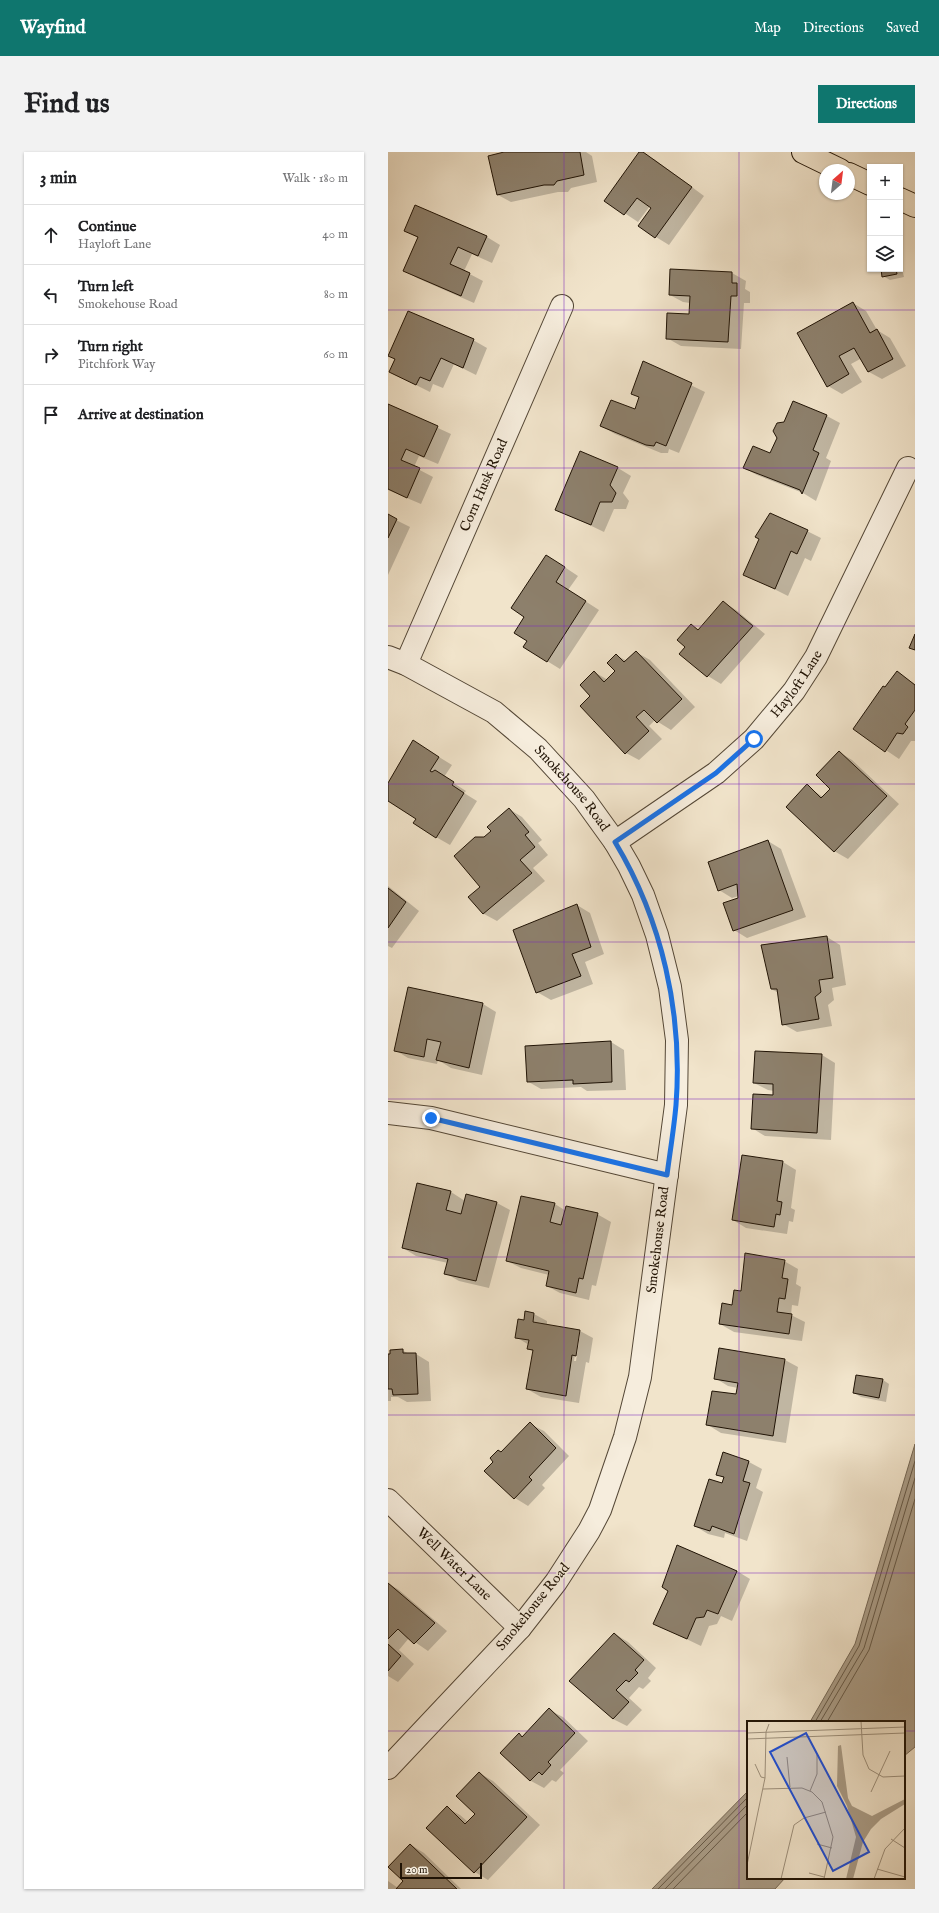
<!DOCTYPE html>
<html lang="en">
<head>
<meta charset="utf-8">
<style>
	body { margin:0; font-family:"IM FELL English",serif; background:#f2f2f2; color:#202124 }
	.controls { position:absolute; right:12px; top:12px; display:grid; overflow:hidden; border-radius:0px; box-shadow:0 1px 3px #0004 }
	.controls button { width:36px; height:36px; display:grid; place-items:center; padding:0; border:0; border-bottom:1px solid #e0e0e0; background:#fff; color:#202124; font:20px sans-serif }
	.compass { position:absolute; left:431px; top:12px; width:36px; height:36px; border-radius:50%; background:#fff; box-shadow:0 1px 3px #0004; rotate:28deg }
	.scale { position:absolute; left:12px; bottom:10px; width:82px; box-sizing:border-box; padding-left:4px; border:2px solid #201305; border-top:0; font-size:11px; line-height:14px; white-space:nowrap; color:#201305; -webkit-text-stroke:3px #f6eddd; paint-order:stroke }
	.stop { position:absolute; width:12px; height:12px; margin:-9px; border:3px solid #1a73e8; border-radius:50%; background:#fff }
	.stop.end { background:#1a73e8; border-color:#fff; box-shadow:0 1px 4px #0008 }
	.list { margin:0; padding:0; list-style:none }
	h2 { display:flex; justify-content:space-between; align-items:center; height:52px; margin:0; padding:0 16px; font-size:17px }
	h2 small { font-size:13px; font-weight:400; color:#757577 }
	.list li { display:grid; grid-template-columns:26px 1fr auto; gap:12px; align-items:center; box-sizing:border-box; height:60px; padding:0 16px; border-top:1px solid #e0e0e0 }
	.list b { display:block; font-size:15px; white-space:nowrap }
	.list p { margin:0; font-size:13px; white-space:nowrap; color:#757577 }
	.list em { font-size:13px; font-style:normal; color:#757577 }
	.icon { flex:none; width:22px; height:22px; fill:none; stroke:currentColor; stroke-width:2; stroke-linecap:round; stroke-linejoin:round }
	.map { position:relative; flex:none; width:527px; height:1737px; overflow:hidden; border-radius:0px }
	header { display:flex; align-items:center; gap:24px; box-sizing:border-box; height:56px; padding:0 20px; background:#0f766e; color:#fff }
	header strong { font-size:19px }
	nav { display:flex; gap:22px; margin-inline-start:auto; font-size:14px }
	.intro { display:flex; align-items:center; justify-content:space-between; box-sizing:border-box; height:96px; padding:0 24px }
	h1 { margin:0; font-size:28px }
	.button { padding:10px 18px; border-radius:0px; background:#0f766e; color:#fff; font-size:14px; font-weight:700 }
	main { display:flex; gap:24px; padding:0 24px }
	aside { flex:1; background:#fff; border-radius:0px; box-shadow:0 1px 3px #0004 }
	.map>svg:first-child { display:block }
	.water { fill:#aa9d88; stroke:#736654 }
	.shadow { fill:#0003; fill-rule:evenodd }
	.lines { fill:none; stroke-linecap:round; stroke-linejoin:round }
	.shore { stroke:#655846; stroke-width:1 }
	.building { fill:#8d806c; stroke:#201305 }
	.minor-casing { stroke:#544736; stroke-width:24 }
	.trunk-casing { stroke:#201305; stroke-width:24 }
	.minor { stroke:#f6eddd; stroke-width:22 }
	.trunk { stroke:#f1e4cb; stroke-width:22 }
	.route { stroke:#1a73e8; stroke-width:5 }
	.grid { fill:none; stroke:#7b2cbf; stroke-width:1; stroke-opacity:0.55 }
	.labels { text-anchor:middle; dominant-baseline:central; stroke-width:3.5; stroke-linejoin:round; paint-order:stroke }
	.street-label { font-size:14px; fill:#201305; stroke:#f6eddd }
	.inset-road { fill:none; stroke:#9d907c; stroke-width:1 }
	.view { fill:#1d4ed8; fill-opacity:0.15; stroke:#1d4ed8; stroke-width:2 }
	.inset-edge { fill:none; stroke:#201305; stroke-width:2 }
</style>
</head>
<body>
<header>
<strong>Wayfind</strong>
<nav><a>Map</a><a>Directions</a><a>Saved</a></nav>
</header>
<div class="intro"><h1>Find us</h1><a class="button">Directions</a></div>
<main>
<aside>
<h2>3 min<small>Walk · 180 m</small></h2>
<ul class="list">
<li><svg class="icon" aria-label="ahead" viewBox="0 0 24 24"><path d="M12 20V5M6 11l6-6 6 6"/></svg><div><b>Continue</b><p>Hayloft Lane</p></div><em>40 m</em></li>
<li><svg class="icon" aria-label="left" viewBox="0 0 24 24"><path d="M17 20v-9H6M10 6l-5 5 5 5"/></svg><div><b>Turn left</b><p>Smokehouse Road</p></div><em>80 m</em></li>
<li><svg class="icon" aria-label="right" viewBox="0 0 24 24"><path d="M7 20v-9h11M14 6l5 5-5 5"/></svg><div><b>Turn right</b><p>Pitchfork Way</p></div><em>60 m</em></li>
<li><svg class="icon" aria-label="arrive" viewBox="0 0 24 24"><path d="M6 21V4h12l-3 4 3 4H6"/></svg><div><b>Arrive at destination</b></div></li>
</ul>
</aside>
<div class="map">
<svg width="527" height="1737" viewBox="0 0 527 1737">
	<rect width="100%" height="100%" fill="#f1e4cb"/>
	<filter id="stains"><feTurbulence type="fractalNoise" baseFrequency=".005" numOctaves="4"/><feColorMatrix values="0 0 0 0 .2 0 0 0 0 .09 0 0 0 0 .02 0 0 0 .5 -.17"/></filter>
	<radialGradient id="worn" r=".72"><stop offset=".6" stop-color="#630" stop-opacity="0"/><stop offset="1" stop-color="#630" stop-opacity=".3"/></radialGradient>
	<g class="water">
		<polygon points="527,1292 527,1595 516,1604 516,1570 422,1570 467,1492"/>
		<polygon points="360,1639 360,1726 397,1726 387,1737 264,1737"/>
	</g>
	<g class="shadow">
		<polygon points="121,0 198,0 204,4 209,30 183,36 180,40 170,40 123,50 110,43"/>
		<polygon points="252,0 266,7 316,44 281,93 268,85 264,56 262,54 250,70 217,48"/>
		<polygon points="17,79 99,85 112,93 104,111 84,102 76,119 95,129 86,151 29,126 16,118 30,86"/>
		<polygon points="512,109 516,125 502,128 495,124 494,117 512,117"/>
		<polygon points="283,118 344,121 358,129 357,137 362,140 362,151 356,151 353,197 293,194 279,186 302,163 302,151 295,150 282,143"/>
		<polygon points="465,151 478,159 489,178 502,186 518,214 494,227 481,220 474,206 463,212 474,230 454,242 440,234"/>
		<polygon points="85,188 99,196 88,223 66,212 55,236 45,232 42,240 2,220"/>
		<polygon points="255,210 317,240 291,301 281,297 280,301 273,301 227,282 213,274 247,258 252,246"/>
		<polygon points="0,253 63,282 50,312 31,304 26,315 45,325 33,352 0,338"/>
		<polygon points="439,264 452,271 438,306 443,309 428,349 415,341 369,323 356,316 383,303"/>
		<polygon points="192,300 230,316 243,324 235,341 241,349 238,357 226,357 216,380 168,357"/>
		<polygon points="0,364 22,375 0,423"/>
		<polygon points="419,379 433,386 423,409 417,406 400,444 356,422"/>
		<polygon points="172,412 190,424 180,438 211,458 172,517 159,509 140,488"/>
		<polygon points="335,450 348,458 377,482 333,532 320,524 298,495 303,473 311,478"/>
		<polygon points="248,500 262,508 307,555 283,578 267,568 261,574 274,587 251,608 238,601 204,544 206,520 220,528 228,519 228,503 239,509"/>
		<polygon points="509,521 527,532 527,589 523,589 511,607 467,577"/>
		<polygon points="38,597 64,613 56,625 78,639 76,641 89,649 62,693 48,685 30,667 0,648 0,633"/>
		<polygon points="451,600 464,608 511,652 460,707 446,699 419,634 435,645 443,636"/>
		<polygon points="121,657 134,665 154,688 150,691 160,703 145,716 157,729 109,769 96,762 82,745 94,735 96,686 104,679"/>
		<polygon points="380,689 393,697 418,765 359,786 346,778 351,744 344,746 331,738"/>
		<polygon points="0,734 31,759 4,796 0,794"/>
		<polygon points="189,753 202,761 216,802 197,810 205,832 163,848 149,840"/>
		<polygon points="439,785 452,793 458,833 444,836 446,848 440,853 444,874 409,880 395,872 391,841 383,837"/>
		<polygon points="95,852 108,860 94,923 63,916 50,908 49,912 20,906 7,898"/>
		<polygon points="223,890 236,898 238,938 199,939 193,935 153,937 139,929"/>
		<polygon points="434,903 447,911 443,988 377,984 364,976 385,944 386,939 380,938 366,931"/>
		<polygon points="355,1004 395,1010 408,1018 403,1056 407,1058 405,1070 401,1069 399,1082 358,1076 345,1068"/>
		<polygon points="63,1040 77,1049 78,1043 109,1051 122,1058 101,1136 71,1129 57,1121 60,1111 28,1104 15,1096"/>
		<polygon points="167,1052 178,1059 209,1062 223,1070 208,1134 204,1133 201,1148 172,1141 159,1134 161,1123 133,1116 119,1109"/>
		<polygon points="396,1109 410,1117 408,1132 413,1135 410,1154 404,1153 403,1163 417,1170 414,1189 346,1180 332,1172 354,1140"/>
		<path d="M138,1161L146,1162L159,1169V1173L192,1179L205,1186L201,1211L198,1210L191,1251L153,1245L139,1237L146,1200L140,1197L141,1193L128,1185L137,1169ZM190,1182H192L188,1209H186Z"/>
		<polygon points="332,1197 397,1208 410,1215 398,1291 333,1281 320,1273 349,1243 350,1236 340,1234 327,1226"/>
		<polygon points="14,1198 21,1202 28,1202 41,1210 43,1249 19,1250 10,1245 3,1245 3,1249 0,1249 0,1203"/>
		<polygon points="495,1228 501,1232 498,1250 473,1245 466,1241"/>
		<polygon points="142,1272 156,1279 181,1304 154,1333 157,1336 140,1354 127,1346 114,1301"/>
		<polygon points="335,1301 361,1310 374,1317 368,1336 375,1340 359,1389 337,1381 336,1386 320,1382 307,1374 334,1332 336,1326 329,1322"/>
		<polygon points="290,1394 349,1419 362,1427 344,1469 333,1464 329,1472 321,1474 313,1494 267,1472 281,1439"/>
		<polygon points="0,1431 11,1438 59,1479 40,1499 21,1486 11,1498 26,1512 10,1530 0,1524"/>
		<polygon points="227,1482 240,1490 268,1516 260,1526 263,1529 255,1537 251,1535 241,1546 254,1558 239,1574 225,1567"/>
		<polygon points="161,1558 175,1565 200,1589 172,1618 176,1621 168,1630 164,1628 156,1636 143,1629 114,1601 131,1583 135,1585"/>
		<polygon points="91,1621 105,1629 152,1673 100,1728 87,1720 39,1676 59,1656 72,1663 80,1670 88,1661"/>
		<polygon points="23,1693 36,1701 73,1737 0,1737 0,1729 10,1736 16,1729"/>
	</g>
	<g class="lines">
		<g class="shore">
			<polyline points="427,1570 471,1494 527,1309"/>
			<polyline points="432,1570 476,1496 527,1326"/>
			<polyline points="439,1570 481,1498 527,1347"/>
			<polyline points="270,1737 360,1645"/>
			<polyline points="277,1737 360,1652"/>
			<polyline points="285,1737 360,1660"/>
		</g>
	</g>
	<g class="building">
		<polygon points="116,0 192,0 196,23 169,29 166,33 156,33 109,43 100,4"/>
		<polygon points="251,0 255,0 304,35 267,86 250,74 263,56 249,46 236,63 216,49"/>
		<polygon points="27,53 99,84 90,104 70,95 62,112 82,121 73,144 15,119 30,85 16,79"/>
		<polygon points="282,117 344,120 344,131 349,131 349,144 343,144 340,190 278,187 279,161 301,162 302,144 281,143"/>
		<polygon points="493,117 508,117 509,122 494,125"/>
		<polygon points="465,150 482,181 489,177 505,207 480,220 466,196 451,204 461,222 439,235 409,181"/>
		<polygon points="20,159 86,187 75,216 53,206 42,229 32,225 28,233 1,220 7,207 0,204"/>
		<polygon points="255,209 304,231 278,294 268,290 266,294 258,293 212,274 223,248 247,257 251,245 243,242"/>
		<polygon points="405,249 439,263 425,298 431,301 414,342 412,338 355,316 365,294 382,301 389,286 385,279 389,271 396,270"/>
		<polygon points="0,252 50,274 36,305 18,297 13,308 32,316 19,346 0,337"/>
		<polygon points="192,299 230,315 222,333 228,341 224,350 212,350 203,373 167,358"/>
		<polygon points="382,361 420,378 409,402 403,399 387,437 355,423 371,387 367,385"/>
		<polygon points="0,362 9,367 0,386"/>
		<polygon points="158,403 177,415 168,430 198,449 159,510 135,495 139,489 126,481 136,465 123,456"/>
		<polygon points="335,449 365,474 319,525 291,502 297,495 289,488 303,472 310,478"/>
		<polygon points="527,482 527,498 521,496"/>
		<polygon points="248,499 294,547 269,571 256,558 248,565 261,579 237,602 192,554 202,544 192,533 206,519 216,530 227,519 219,511 228,502 236,510"/>
		<polygon points="509,519 527,533 527,558 517,572 520,575 515,582 509,581 497,600 465,577 495,534 497,535"/>
		<polygon points="25,588 51,605 42,619 44,620 47,618 66,630 64,633 76,641 48,686 25,671 28,667 0,649 0,631"/>
		<polygon points="451,599 499,644 446,700 398,655 419,632 433,646 442,637 428,623"/>
		<polygon points="121,656 141,680 137,683 147,695 132,708 144,721 95,762 80,745 92,735 66,704 87,685 96,685 103,679 99,675"/>
		<polygon points="380,688 405,758 345,779 335,751 350,746 349,732 330,739 320,710"/>
		<polygon points="0,736 18,750 0,776"/>
		<polygon points="189,752 203,795 184,802 193,824 148,841 125,778"/>
		<polygon points="439,784 445,826 431,828 433,840 427,845 431,867 394,873 389,837 383,837 373,793"/>
		<polygon points="20,835 95,851 81,916 48,908 53,890 39,887 36,905 6,899"/>
		<polygon points="223,889 224,930 185,932 185,928 139,930 137,894"/>
		<polygon points="367,899 434,902 429,981 363,977 365,942 385,943 385,932 365,931"/>
		<polygon points="354,1003 395,1009 389,1049 394,1050 392,1063 388,1062 386,1075 344,1068"/>
		<polygon points="29,1031 63,1039 58,1058 73,1062 78,1042 109,1050 88,1129 56,1122 60,1107 14,1096"/>
		<polygon points="133,1044 167,1051 162,1070 173,1073 178,1054 210,1061 195,1127 191,1126 188,1141 158,1134 161,1119 118,1109"/>
		<polygon points="357,1101 397,1108 394,1126 400,1127 397,1147 391,1146 389,1160 404,1162 401,1182 331,1172 334,1151 344,1153 346,1138 353,1139"/>
		<polygon points="137,1159 146,1161 145,1170 192,1178 188,1204 184,1203 178,1244 138,1237 145,1198 139,1197 141,1188 127,1186 130,1167 136,1168"/>
		<polygon points="331,1196 397,1207 385,1284 318,1273 324,1239 348,1242 350,1231 326,1227"/>
		<polygon points="15,1197 15,1201 28,1201 30,1242 5,1243 4,1237 0,1237 0,1202 2,1202 2,1198"/>
		<polygon points="468,1223 495,1227 491,1246 465,1241"/>
		<polygon points="142,1270 168,1296 141,1325 144,1328 126,1347 96,1319 105,1310 102,1306 110,1298 113,1300"/>
		<polygon points="335,1300 361,1309 355,1329 362,1331 346,1382 324,1374 322,1379 306,1374 321,1327 334,1331 336,1325 328,1323"/>
		<polygon points="289,1393 349,1419 330,1462 319,1458 316,1465 308,1466 299,1487 265,1472 280,1439 274,1435"/>
		<polygon points="0,1431 47,1471 26,1492 10,1477 0,1487"/>
		<polygon points="226,1481 256,1508 247,1518 250,1521 241,1530 238,1528 228,1538 241,1550 225,1567 181,1529"/>
		<polygon points="0,1492 13,1504 0,1519"/>
		<polygon points="161,1556 187,1581 160,1610 163,1613 154,1623 151,1620 142,1629 112,1601 131,1581 134,1585"/>
		<polygon points="91,1620 139,1665 86,1721 38,1676 59,1654 77,1672 87,1662 68,1644"/>
		<polygon points="22,1692 69,1737 8,1737 15,1729 0,1715"/>
	</g>
	<g class="lines">
		<g class="minor-casing">
			<g id="minor">
				<path id="s1" d="M0,505L18,512L106,560L150,597L196,647L227,690L241,714L255,743L269,783L282,835L289,888L288,953L252,1225L237,1285L212,1358L201,1379L168,1430L132,1476L0,1616"/>
				<path id="s2" d="M18,512L174,154"/>
				<path id="s3" d="M227,690L328,621L366,587L406,539L428,505L520,316"/>
				<polyline points="0,961 43,966 279,1023"/>
				<path id="s4" d="M0,1348L132,1476"/>
			</g>
		</g>
		<g class="trunk-casing">
			<g id="trunk">
				<polyline points="415,0 452,18"/>
				<polyline points="461,22 482,32"/>
				<polyline points="512,47 527,54"/>
			</g>
		</g>
		<use href="#minor" class="minor"/>
		<use href="#trunk" class="trunk"/>
	</g>
	<g class="lines">
		<path class="route" d="M43,966L279,1023C282,1000 286,976 288,953C295,861 274,768 227,690L328,621L366,587"/>
	</g>
	<path class="grid" d="M176,0V1737M351,0V1737M0,158H527M0,316H527M0,474H527M0,632H527M0,790H527M0,947H527M0,1105H527M0,1263H527M0,1421H527M0,1579H360M516,1579H527"/>
	<g class="labels">
		<g class="street-label">
			<text stroke="none"><textPath href="#s2" startOffset="195">Corn Husk Road</textPath></text>
			<text stroke="none"><textPath href="#s3" startOffset="243">Hayloft Lane</textPath></text>
			<text stroke="none"><textPath href="#s1" startOffset="229">Smokehouse Road</textPath></text>
			<text transform="translate(270 1088) rotate(-83)">Smokehouse Road</text>
			<text stroke="none"><textPath href="#s4" startOffset="92">Well Water Lane</textPath></text>
			<text transform="translate(145 1455) rotate(-51)">Smokehouse Road</text>
		</g>
	</g>
	<g transform="translate(359 1569)">
		<rect width="158" height="158" fill="#f1e4cb"/>
		<path d="M94,24L101,77L105,85L125,95L158,78V83L134,98L124,108L116,121L106,158H99L109,116L100,85L90,65L91,25Z" fill="#aa9d88"/>
		<path class="inset-road" d="M114,0L116,34L122,48L136,56L158,55M0,12L158,6M0,18L158,12M40,36L43,66M8,43L14,56L18,57M16,68L55,67L65,71L75,81L86,116L77,158M63,70L70,53V34M124,71L143,30M144,118L158,127M70,123L85,127M0,144L18,57L19,11L22,3M130,148L158,156M62,152L77,156M34,158L47,104L57,97L79,91M127,158L138,128L158,107"/>
		<path class="view" d="M59,12L122,131L86,150L23,31Z"/>
		<rect width="158" height="158" class="inset-edge"/>
	</g>
	<rect width="100%" height="100%" filter="url(#stains)"/>
	<rect width="100%" height="100%" fill="url(#worn)"/>
</svg>
<div class="controls">
<button>+</button>
<button>−</button>
<button><svg class="icon" aria-label="layers" viewBox="0 0 24 24"><path d="M12 4l9 5-9 5-9-5zM3 14l9 5 9-5"/></svg></button>
</div>
<svg class="compass" viewBox="-18 -18 36 36"><path d="M0-13l5 13h-10z" fill="#e53935"/><path d="M0 13l5-13h-10z" fill="#757577"/></svg>
<div class="scale">20 m</div>
<div class="stop" style="left:366px;top:587px"></div>
<div class="stop end" style="left:43px;top:966px"></div>
</div>
</main>
</body>
</html>
